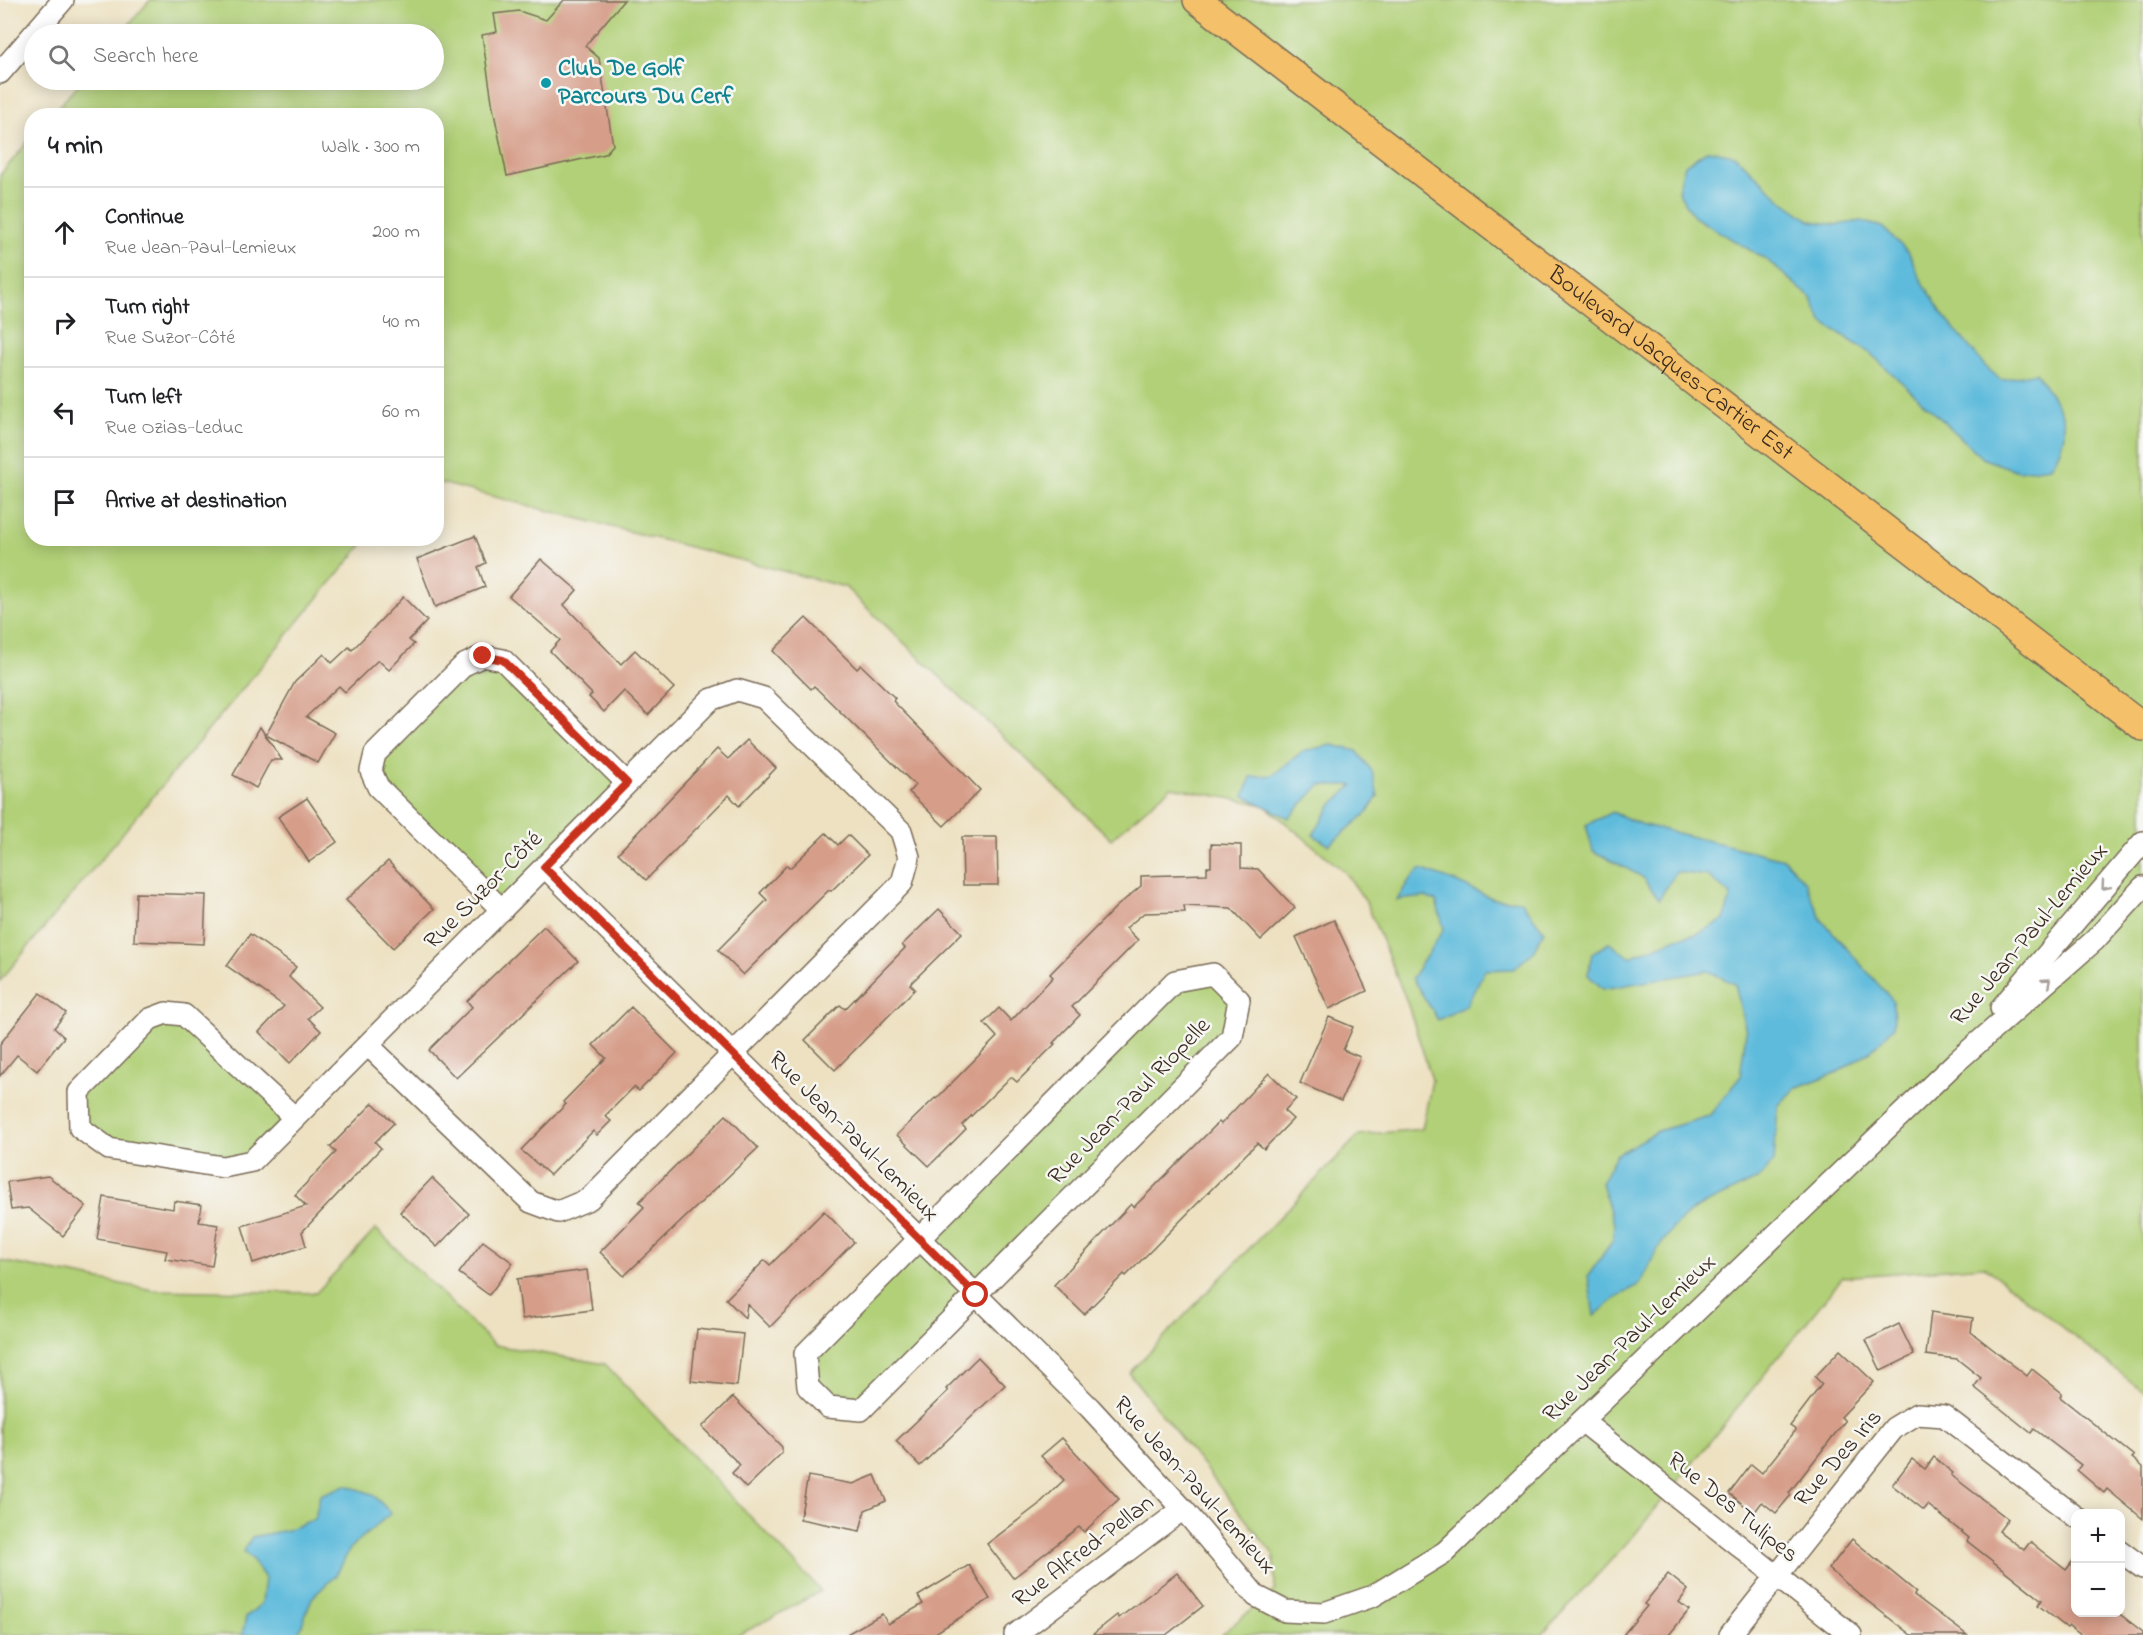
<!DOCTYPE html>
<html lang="en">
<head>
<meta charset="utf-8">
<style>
	body { margin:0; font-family:"Indie Flower",sans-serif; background:#f2f2f2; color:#202124 }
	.controls { position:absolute; right:18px; bottom:18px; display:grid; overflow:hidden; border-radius:12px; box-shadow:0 3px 15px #0003 }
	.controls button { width:54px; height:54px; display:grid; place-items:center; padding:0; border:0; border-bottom:2px solid #e0e0e0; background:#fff; color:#202124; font:30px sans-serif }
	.stop { position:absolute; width:18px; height:18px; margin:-14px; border:4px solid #c8321e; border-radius:50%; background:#fff }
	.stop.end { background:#c8321e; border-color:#fff; box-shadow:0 2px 6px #0008 }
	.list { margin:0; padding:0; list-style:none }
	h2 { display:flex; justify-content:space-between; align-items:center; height:78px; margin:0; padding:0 24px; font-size:26px }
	h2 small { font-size:20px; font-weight:400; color:#757577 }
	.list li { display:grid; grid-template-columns:39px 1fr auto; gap:18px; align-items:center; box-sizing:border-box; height:90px; padding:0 24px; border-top:2px solid #e0e0e0 }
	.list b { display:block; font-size:22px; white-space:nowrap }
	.list p { margin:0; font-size:20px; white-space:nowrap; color:#757577 }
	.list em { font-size:20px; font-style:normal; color:#757577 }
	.icon { flex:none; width:33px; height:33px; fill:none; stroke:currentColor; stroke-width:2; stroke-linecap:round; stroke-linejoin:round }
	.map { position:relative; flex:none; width:2143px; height:1635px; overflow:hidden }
	.search { position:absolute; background:#fff; box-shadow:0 3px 15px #0003; left:24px; top:24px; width:420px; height:66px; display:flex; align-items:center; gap:15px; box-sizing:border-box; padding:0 21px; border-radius:33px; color:#757577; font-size:22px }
	.panel { position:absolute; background:#fff; box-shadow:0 3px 15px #0003; left:24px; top:108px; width:420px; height:438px; border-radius:24px }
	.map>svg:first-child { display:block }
	.green { fill:#b1d077; stroke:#767d4a; stroke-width:1.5 }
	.water { fill:#5ebbdc; stroke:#4c727d; stroke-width:1.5 }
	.building { fill:#d69d89 }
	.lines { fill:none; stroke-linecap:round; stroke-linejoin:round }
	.minor-casing { stroke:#796a57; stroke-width:24 }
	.major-casing { stroke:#796a57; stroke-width:30 }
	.minor { stroke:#fff; stroke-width:21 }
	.major { stroke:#f4c16a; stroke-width:27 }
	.oneway { stroke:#a79f9a }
	.route { stroke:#c8321e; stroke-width:8 }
	.culture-dot { fill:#0f9aa8; stroke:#f6f6f2; stroke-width:2 }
	.labels { text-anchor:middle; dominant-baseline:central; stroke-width:5; stroke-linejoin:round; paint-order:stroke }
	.culture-label { font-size:24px; font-weight:bold; fill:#0d838f; stroke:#f6f6f2; text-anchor:start }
	.street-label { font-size:24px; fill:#3b2a1e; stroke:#f6f6f2 }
</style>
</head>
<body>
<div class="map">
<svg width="2143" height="1635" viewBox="0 0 2143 1635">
	<rect width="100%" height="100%" fill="#f6f6f2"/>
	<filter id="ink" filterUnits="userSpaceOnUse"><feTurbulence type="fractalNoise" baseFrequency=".0167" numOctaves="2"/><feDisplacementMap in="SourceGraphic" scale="12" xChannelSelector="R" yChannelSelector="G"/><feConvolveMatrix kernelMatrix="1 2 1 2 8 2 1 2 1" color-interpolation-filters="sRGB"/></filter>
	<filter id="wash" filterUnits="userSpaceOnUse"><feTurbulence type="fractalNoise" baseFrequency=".008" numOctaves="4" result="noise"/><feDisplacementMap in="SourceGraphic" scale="24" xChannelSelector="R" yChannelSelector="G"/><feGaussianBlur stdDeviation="1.35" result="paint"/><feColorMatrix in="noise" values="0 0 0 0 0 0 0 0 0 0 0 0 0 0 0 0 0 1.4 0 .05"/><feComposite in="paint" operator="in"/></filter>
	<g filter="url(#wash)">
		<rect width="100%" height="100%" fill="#ede1c1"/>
		<g class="green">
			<polygon points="150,0 2143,0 2143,1391 1984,1266 1843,1277 1636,1533 1542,1635 1221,1635 1275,1590 1274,1555 1129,1373 1359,1135 1422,1129 1432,1080 1407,1002 1366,902 1346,873 1264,805 1171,787 1111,839 845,587 437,482 436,116 51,116 82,80 434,80 434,34 121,34"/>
			<polygon points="31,138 32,538 367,539 0,981 0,175"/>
			<polygon points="483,656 627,783 502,910 378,787 375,754"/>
			<polygon points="1213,974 1239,1000 1232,1037 861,1410 828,1407 805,1354 1175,981"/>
			<polygon points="166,1013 295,1118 252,1161 109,1149 80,1128 79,1092"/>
			<polygon points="376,1229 494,1345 605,1364 821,1591 739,1635 0,1635 0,1261 153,1290 316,1293"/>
		</g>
		<g class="water">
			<path d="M1708,150L1734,155L1784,202L1811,221L1837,225L1860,221L1882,227L1909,253L1919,276L1943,315L1985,366L2001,380L2036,373C2061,410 2077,424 2051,467L2018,471L1984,459L1870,353L1822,322L1811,298L1767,260L1694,217L1678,191L1685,165Z"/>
			<polygon points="1332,745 1357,751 1372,771 1378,796 1368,812 1329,845 1313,835 1331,806 1353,785 1320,785 1289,818 1244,796 1251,777 1273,775 1303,751"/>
			<polygon points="1612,812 1640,824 1784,859 1805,882 1821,919 1893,1001 1894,1027 1871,1051 1838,1072 1795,1088 1778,1106 1774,1162 1758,1179 1693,1210 1673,1228 1657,1250 1641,1283 1615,1299 1594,1316 1588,1276 1613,1240 1614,1224 1601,1183 1616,1155 1658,1131 1709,1116 1740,1077 1746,1031 1735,984 1708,971 1603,989 1588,975 1592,953 1609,943 1630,957 1677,938 1697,934 1724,920 1731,895 1708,876 1676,872 1659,899 1641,876 1593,851 1586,825"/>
			<polygon points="1420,869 1454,881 1494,899 1521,901 1544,931 1533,952 1514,969 1485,970 1466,1006 1438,1020 1412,978 1444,929 1436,901 1425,897 1397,900 1408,882"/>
			<polygon points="346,1485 372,1494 391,1513 351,1547 336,1575 312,1598 298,1635 242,1635 246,1617 262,1603 265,1578 252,1559 243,1551 252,1537 287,1530 315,1519 320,1495"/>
		</g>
		<g id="blocks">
			<g class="building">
				<polygon points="564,0 624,0 585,46 599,58 613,145 605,154 507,176 493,108 482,35 497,32 494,14 519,11 546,20"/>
				<polygon points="475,536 486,563 478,567 485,587 435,607 417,559"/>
				<polygon points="541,559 577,590 564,605 621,664 635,650 674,688 648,715 624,691 604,712 589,697 592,694 550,651 560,640 509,596"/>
				<polygon points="403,597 427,621 409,640 414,644 389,670 378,660 345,692 339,686 306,717 335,733 318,763 266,735 295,682 324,654 332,663 349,647 352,650"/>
				<polygon points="806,618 857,669 861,665 895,698 893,701 980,790 944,826 909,792 915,785 814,686 811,689 773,651"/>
				<polygon points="260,727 282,760 271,760 256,788 233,775"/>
				<polygon points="747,740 776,768 739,806 729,795 646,880 618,853 717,749 728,759"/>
				<polygon points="307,798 337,842 309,862 278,817"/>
				<polygon points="826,833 838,845 848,835 868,855 831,891 829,890 743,975 718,950 767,900 760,893 787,865 790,868"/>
				<polygon points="962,837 997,837 998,885 963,885"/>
				<polygon points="1211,844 1241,845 1241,868 1258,869 1295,908 1261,940 1231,908 1184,906 1185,912 1144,913 1126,928 1138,940 1072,1007 1080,1015 1053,1043 1055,1044 1017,1082 1011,1077 962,1125 966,1129 929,1166 897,1135 935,1098 936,1099 997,1037 984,1023 999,1008 1011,1021 1053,977 1050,974 1116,907 1141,886 1141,876 1207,874 1207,867 1211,867"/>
				<polygon points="388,861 434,909 393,948 346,900"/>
				<polygon points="136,893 206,895 204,944 134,941"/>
				<polygon points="939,909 962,933 910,984 915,989 835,1070 805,1040 840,1005 845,1009 905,948 902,945"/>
				<polygon points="1334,920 1367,991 1329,1009 1296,937"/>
				<polygon points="544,926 578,961 456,1078 429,1050 472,1007 467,1001"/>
				<polygon points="250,934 296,967 289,977 320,1007 308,1018 321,1031 290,1063 259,1032 284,1006 227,966"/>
				<polygon points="40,993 66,1013 54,1028 64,1037 37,1071 17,1055 0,1076 0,1044"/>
				<polygon points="631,1007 677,1053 639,1091 634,1087 605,1116 611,1121 597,1135 593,1131 550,1175 521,1150 566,1104 563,1102 606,1058 593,1045"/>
				<polygon points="1329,1017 1353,1027 1343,1050 1360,1057 1341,1101 1300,1083"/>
				<polygon points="1269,1073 1296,1099 1284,1111 1293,1119 1264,1149 1257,1143 1126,1276 1124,1274 1084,1314 1054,1285 1131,1204 1134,1207 1219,1122 1221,1124"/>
				<polygon points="373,1103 394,1123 375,1142 381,1148 302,1232 306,1246 253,1263 242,1226 306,1206 295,1195 336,1152 330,1147"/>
				<polygon points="726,1115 758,1148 624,1276 600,1252 644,1207 639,1202"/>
				<polygon points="48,1176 86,1206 63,1236 28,1208 11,1210 7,1182"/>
				<polygon points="432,1178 469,1214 437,1247 400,1212"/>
				<polygon points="104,1197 173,1209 174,1201 202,1205 199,1222 218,1225 212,1266 165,1259 167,1251 97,1239"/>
				<polygon points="824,1211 854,1242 770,1327 747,1304 745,1318 726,1299 765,1260 770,1265"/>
				<polygon points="483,1241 513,1263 489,1295 459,1273"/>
				<polygon points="587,1270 592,1310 522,1319 517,1279"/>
				<polygon points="1931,1312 1973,1318 1971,1332 2027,1376 2032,1369 2062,1393 2060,1397 2134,1456 2132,1458 2143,1467 2143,1519 2107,1489 2104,1493 2077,1470 2081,1465 2034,1429 2031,1433 1974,1387 1981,1378 1957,1359 1926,1355"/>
				<polygon points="1899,1324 1914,1355 1881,1371 1866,1340"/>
				<polygon points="697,1329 743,1334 737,1386 691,1381"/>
				<polygon points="1840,1350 1874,1382 1841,1417 1845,1421 1789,1493 1791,1495 1776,1513 1762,1502 1754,1513 1729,1493 1751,1464 1762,1473 1796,1430 1790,1426 1822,1384 1815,1377"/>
				<polygon points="978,1357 1005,1385 920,1466 896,1441 948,1391 946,1389"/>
				<polygon points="733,1397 782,1447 782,1453 746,1488 732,1473 740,1465 702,1427"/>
				<polygon points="1062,1438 1119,1499 1084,1532 1079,1527 1013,1578 987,1544 1038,1505 1064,1480 1041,1456"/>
				<polygon points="1934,1457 1953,1473 1951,1475 2008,1519 1999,1531 2024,1550 2030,1542 2066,1570 2076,1557 2076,1612 2117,1612 2143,1632 2143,1635 2081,1635 2069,1626 2067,1628 2038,1605 2042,1600 1967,1541 1969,1538 1928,1505 1924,1510 1892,1485 1912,1459 1925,1469"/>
				<polygon points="875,1475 886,1501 865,1510 860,1531 800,1519 808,1476 853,1484"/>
				<polygon points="1852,1539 1916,1592 1914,1595 1967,1635 1911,1635 1866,1600 1829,1569"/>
				<polygon points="969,1565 990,1599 932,1635 845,1635 882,1614 888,1624 923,1604 918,1596"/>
				<polygon points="1177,1573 1203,1606 1166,1635 1092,1635 1117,1615 1119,1618"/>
				<polygon points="1668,1574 1688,1590 1679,1602 1689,1610 1669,1635 1623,1635 1647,1606 1644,1604"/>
			</g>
		</g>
	</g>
	<g filter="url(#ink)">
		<use href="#blocks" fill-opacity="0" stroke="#796a57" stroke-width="1.5"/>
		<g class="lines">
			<g class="minor-casing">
				<g id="minor">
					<polyline points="0,73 63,0"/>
					<polyline points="545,867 1090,1408 1183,1509 1256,1596 1285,1611 1324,1613 1373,1596 1445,1552 1956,1062 2095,940 2143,887"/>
					<polyline points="502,910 378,787 371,771 375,754 464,665 483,656 503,660 627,783"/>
					<polygon points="1213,974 1239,1000 1232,1037 861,1410 828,1407 808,1387 805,1354 1175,981"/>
					<polyline points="2001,1008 2143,842"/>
					<polyline points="295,1118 184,1015 166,1013 150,1019 79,1092 80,1128 109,1149 223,1167 252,1161 710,700 737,690 764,698 901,831 909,857 902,883 589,1199 558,1212 531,1202 368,1045"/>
					<polyline points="1582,1421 1851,1635"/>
					<polyline points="2120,1551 2143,1568"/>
					<polyline points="1015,1635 1183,1509"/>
					<polyline points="1730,1635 1894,1428 1917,1414 1944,1416 2076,1517"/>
				</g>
			</g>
			<g class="major-casing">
				<g id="major">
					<path id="s1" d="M1197,0L2143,727"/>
				</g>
			</g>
			<use href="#minor" class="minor"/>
			<use href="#major" class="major"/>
		</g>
		<defs><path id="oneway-chevron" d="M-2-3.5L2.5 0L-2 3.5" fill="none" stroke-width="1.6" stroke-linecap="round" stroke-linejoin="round" transform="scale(1.5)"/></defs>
		<g class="oneway">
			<use href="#oneway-chevron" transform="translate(2105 886) rotate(131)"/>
			<use href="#oneway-chevron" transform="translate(2047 982) rotate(-41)"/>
		</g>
	</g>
	<g class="lines" filter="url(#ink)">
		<polyline class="route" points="483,656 503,660 627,783 544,867 976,1295"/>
	</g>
	<circle class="culture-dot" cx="546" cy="83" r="6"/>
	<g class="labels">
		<g class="culture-label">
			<text x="558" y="69">Club De Golf<tspan x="558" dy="28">Parcours Du Cerf</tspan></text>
		</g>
		<g class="street-label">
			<text stroke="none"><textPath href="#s1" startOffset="597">Boulevard Jacques-Cartier Est</textPath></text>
			<text transform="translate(484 891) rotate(-45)">Rue Suzor-Côté</text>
			<text transform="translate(2030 935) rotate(-50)">Rue Jean-Paul-Lemieux</text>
			<text transform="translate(1130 1102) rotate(-46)">Rue Jean-Paul Riopelle</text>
			<text transform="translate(853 1137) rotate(45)">Rue Jean-Paul-Lemieux</text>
			<text transform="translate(1630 1339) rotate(-44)">Rue Jean-Paul-Lemieux</text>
			<text transform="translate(1839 1459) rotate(-49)">Rue Des Iris</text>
			<text transform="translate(1194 1486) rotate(48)">Rue Jean-Paul-Lemieux</text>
			<text transform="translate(1732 1508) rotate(39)">Rue Des Tulipes</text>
			<text transform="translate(1084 1552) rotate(-37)">Rue Alfred-Pellan</text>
		</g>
	</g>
</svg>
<div class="controls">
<button>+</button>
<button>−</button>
</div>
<div class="stop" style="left:976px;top:1295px"></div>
<div class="stop end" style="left:483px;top:656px"></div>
<div class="search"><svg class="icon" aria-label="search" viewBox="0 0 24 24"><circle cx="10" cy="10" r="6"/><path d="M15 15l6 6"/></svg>Search here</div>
<section class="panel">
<h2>4 min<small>Walk · 300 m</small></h2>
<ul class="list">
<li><svg class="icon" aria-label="ahead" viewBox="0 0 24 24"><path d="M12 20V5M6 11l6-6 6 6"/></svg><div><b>Continue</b><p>Rue Jean-Paul-Lemieux</p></div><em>200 m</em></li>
<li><svg class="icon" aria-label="right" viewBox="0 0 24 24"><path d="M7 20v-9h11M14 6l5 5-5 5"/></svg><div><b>Turn right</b><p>Rue Suzor-Côté</p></div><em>40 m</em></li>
<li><svg class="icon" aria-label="left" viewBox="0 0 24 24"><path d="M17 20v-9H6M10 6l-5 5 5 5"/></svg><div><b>Turn left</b><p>Rue Ozias-Leduc</p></div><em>60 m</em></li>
<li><svg class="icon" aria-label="arrive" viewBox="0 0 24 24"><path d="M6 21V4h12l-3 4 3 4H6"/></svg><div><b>Arrive at destination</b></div></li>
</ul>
</section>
</div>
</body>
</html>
